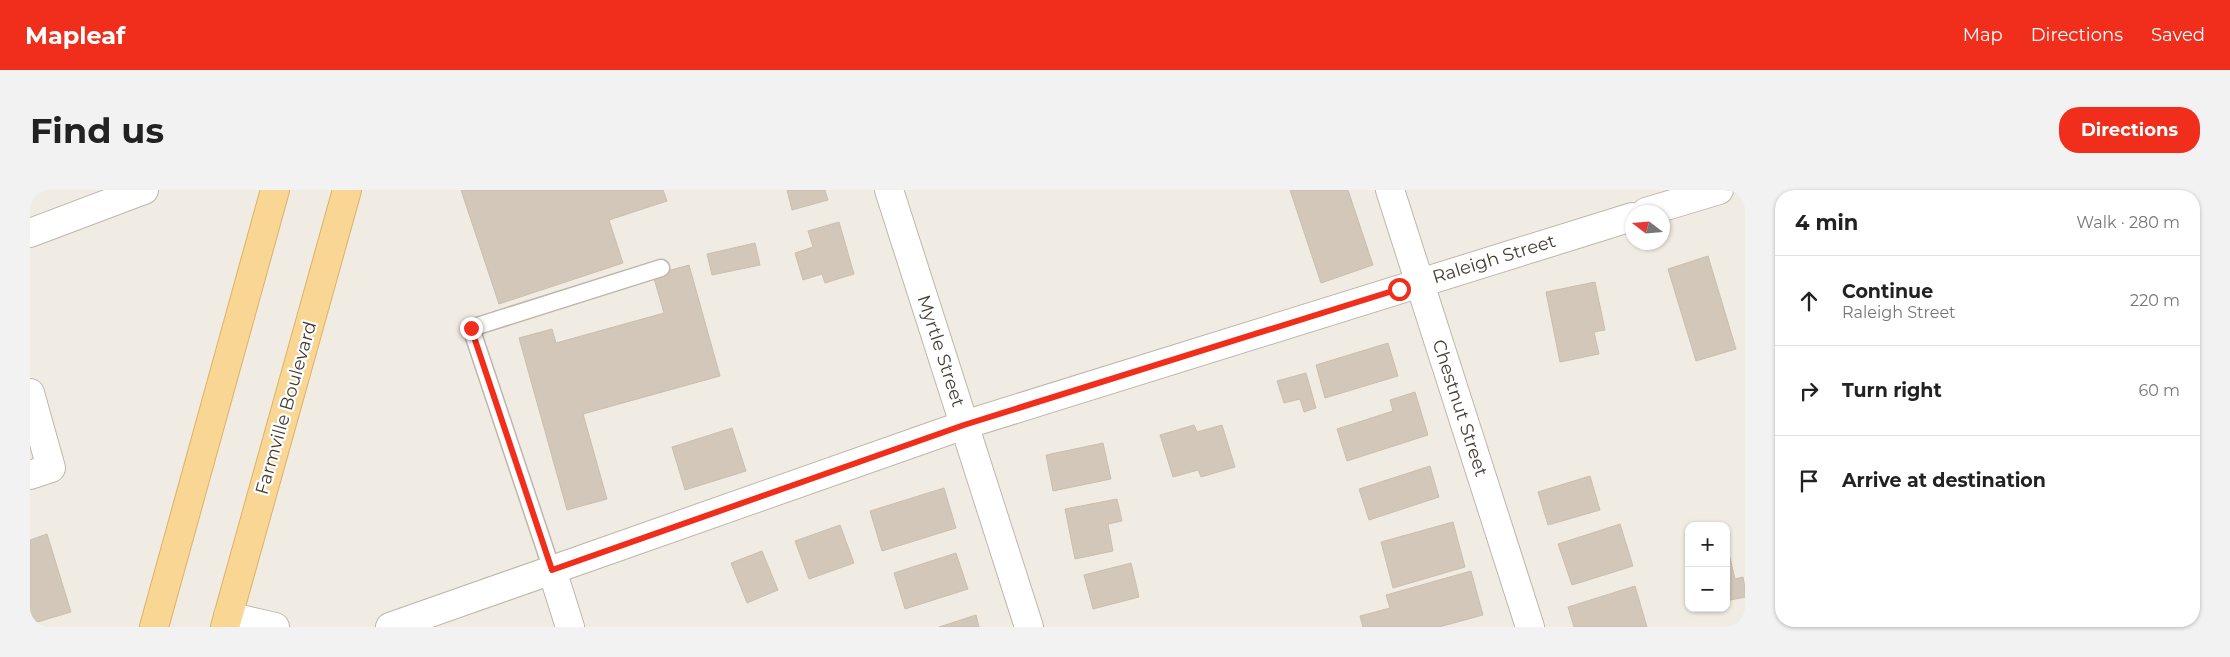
<!DOCTYPE html>
<html lang="en">
<head>
<meta charset="utf-8">
<style>
	body { margin:0; font-family:Montserrat,sans-serif; background:#f2f2f2; color:#222 }
	.controls { position:absolute; right:15px; bottom:15px; display:grid; overflow:hidden; border-radius:10px; box-shadow:0 1px 4px #0004 }
	.controls button { width:45px; height:45px; display:grid; place-items:center; padding:0; border:0; border-bottom:1px solid #e0e0e0; background:#fff; color:#222; font:25px sans-serif }
	.compass { position:absolute; left:1595px; top:15px; width:45px; height:45px; border-radius:50%; background:#fff; box-shadow:0 1px 4px #0004; rotate:286deg }
	.stop { position:absolute; width:15px; height:15px; margin:-11px; border:4px solid #f02e1b; border-radius:50%; background:#fff }
	.stop.end { background:#f02e1b; border-color:#fff; box-shadow:0 1px 5px #0008 }
	.list { margin:0; padding:0; list-style:none }
	h2 { display:flex; justify-content:space-between; align-items:center; height:65px; margin:0; padding:0 20px; font-size:21px }
	h2 small { font-size:16px; font-weight:400; color:#767676 }
	.list li { display:grid; grid-template-columns:32px 1fr auto; gap:15px; align-items:center; box-sizing:border-box; height:90px; padding:0 20px; border-top:1px solid #e0e0e0 }
	.list b { display:block; font-size:19px; white-space:nowrap }
	.list p { margin:0; font-size:16px; white-space:nowrap; color:#767676 }
	.list em { font-size:16px; font-style:normal; color:#767676 }
	.icon { flex:none; width:28px; height:28px; fill:none; stroke:currentColor; stroke-width:2; stroke-linecap:round; stroke-linejoin:round }
	.map { position:relative; flex:none; width:1715px; height:437px; overflow:hidden; border-radius:20px }
	header { display:flex; align-items:center; gap:30px; box-sizing:border-box; height:70px; padding:0 25px; background:#f02e1b; color:#fff }
	header strong { font-size:24px }
	nav { display:flex; gap:28px; margin-inline-start:auto; font-size:18px }
	.intro { display:flex; align-items:center; justify-content:space-between; box-sizing:border-box; height:120px; padding:0 30px }
	h1 { margin:0; font-size:35px }
	.button { padding:12px 22px; border-radius:20px; background:#f02e1b; color:#fff; font-size:18px; font-weight:700 }
	main { display:flex; gap:30px; padding:0 30px }
	aside { flex:1; background:#fff; border-radius:20px; box-shadow:0 1px 4px #0004 }
	.map>svg:first-child { display:block }
	.building { fill:#d2c7b9; stroke:#ccbead }
	.lines { fill:none; stroke-linecap:round; stroke-linejoin:round }
	.lane-casing { stroke:#bfb6aa; stroke-width:19 }
	.street-casing { stroke:#bfb6aa; stroke-width:30 }
	.primary-casing { stroke:#ddb265; stroke-width:30 }
	.lane { stroke:#fff; stroke-width:16 }
	.street { stroke:#fff; stroke-width:28 }
	.primary { stroke:#f9d694; stroke-width:28 }
	.route { stroke:#f02e1b; stroke-width:6 }
	.labels { text-anchor:middle; dominant-baseline:central; stroke-width:4.5; stroke-linejoin:round; paint-order:stroke }
	.street-label { font-size:18px; fill:#423c34; stroke:#fff }
</style>
</head>
<body>
<header>
<strong>Mapleaf</strong>
<nav><a>Map</a><a>Directions</a><a>Saved</a></nav>
</header>
<div class="intro"><h1>Find us</h1><a class="button">Directions</a></div>
<main>
<div class="map">
<svg width="1715" height="437" viewBox="0 0 1715 437">
	<rect width="100%" height="100%" fill="#f1ece3"/>
	<g class="building">
		<polygon points="431,0 633,0 637,11 579,30 593,73 469,114"/>
		<polygon points="757,0 795,0 798,10 762,20"/>
		<polygon points="1260,0 1318,0 1343,75 1291,93"/>
		<polygon points="809,32 824,84 795,93 792,84 773,90 765,63 783,57 778,41"/>
		<polygon points="725,53 730,75 682,85 677,64"/>
		<polygon points="1678,66 1706,159 1666,171 1638,79"/>
		<polygon points="659,75 690,186 553,224 577,309 537,320 489,148 522,139 526,153 634,123 623,85"/>
		<polygon points="1565,92 1575,140 1564,142 1569,164 1530,172 1516,102"/>
		<polygon points="1358,153 1368,186 1295,208 1286,175"/>
		<polygon points="1276,183 1286,218 1274,222 1270,209 1254,213 1247,191"/>
		<polygon points="1385,202 1398,245 1317,271 1307,239 1363,221 1360,210"/>
		<polygon points="1164,235 1167,242 1192,235 1205,277 1171,287 1168,280 1143,287 1130,245"/>
		<polygon points="702,238 716,281 655,300 642,257"/>
		<polygon points="1073,253 1081,289 1023,301 1016,265"/>
		<polygon points="1400,276 1409,307 1339,330 1329,299"/>
		<polygon points="1560,286 1570,320 1518,335 1508,302"/>
		<polygon points="914,298 926,338 852,361 840,321"/>
		<polygon points="1087,309 1092,331 1078,334 1083,361 1045,369 1035,319"/>
		<polygon points="1423,332 1435,377 1363,398 1351,352"/>
		<polygon points="1590,334 1603,376 1542,395 1528,354"/>
		<polygon points="810,335 824,373 779,389 765,351"/>
		<polygon points="17,344 41,422 4,433 0,421 0,350"/>
		<polygon points="1696,351 1705,389 1713,387 1715,398 1715,407 1696,411"/>
		<polygon points="732,361 748,400 717,413 701,373"/>
		<polygon points="926,363 938,399 875,419 864,383"/>
		<polygon points="1101,373 1109,407 1063,419 1054,385"/>
		<polygon points="1441,381 1453,425 1409,437 1333,437 1330,426 1360,418 1356,405"/>
		<polygon points="1605,396 1617,437 1544,437 1538,417"/>
		<polygon points="946,425 949,437 909,437"/>
	</g>
	<g class="lines">
		<g class="lane-casing">
			<polyline id="lane" points="522,380 441,138 631,78"/>
		</g>
		<g class="street-casing">
			<g id="street">
				<polyline points="859,0 999,437"/>
				<polyline points="1360,0 1500,437"/>
				<polyline points="1616,22 1689,0"/>
				<polyline points="0,43 114,0"/>
				<polyline points="0,203 21,278 0,285"/>
				<polyline points="522,380 540,437"/>
				<polyline points="198,426 245,437"/>
				<polyline points="360,437 934,235 1602,27"/>
			</g>
		</g>
		<g class="primary-casing">
			<g id="primary">
				<polyline points="124,437 245,0"/>
				<polyline points="195,437 317,0"/>
			</g>
		</g>
		<use href="#lane" class="lane"/>
		<use href="#street" class="street"/>
		<use href="#primary" class="primary"/>
	</g>
	<g class="lines">
		<polyline class="route" points="441,138 522,380 934,235 1369,99"/>
	</g>
	<g class="labels">
		<g class="street-label">
			<text transform="translate(1464 69) rotate(-17)">Raleigh Street</text>
			<text transform="translate(911 161) rotate(72)">Myrtle Street</text>
			<text transform="translate(256 218) rotate(-74)">Farmville Boulevard</text>
			<text transform="translate(1430 218) rotate(72)">Chestnut Street</text>
		</g>
	</g>
</svg>
<div class="controls">
<button>+</button>
<button>−</button>
</div>
<svg class="compass" viewBox="-18 -18 36 36"><path d="M0-13l5 13h-10z" fill="#e53935"/><path d="M0 13l5-13h-10z" fill="#767676"/></svg>
<div class="stop" style="left:1369px;top:99px"></div>
<div class="stop end" style="left:441px;top:138px"></div>
</div>
<aside>
<h2>4 min<small>Walk · 280 m</small></h2>
<ul class="list">
<li><svg class="icon" aria-label="ahead" viewBox="0 0 24 24"><path d="M12 20V5M6 11l6-6 6 6"/></svg><div><b>Continue</b><p>Raleigh Street</p></div><em>220 m</em></li>
<li><svg class="icon" aria-label="right" viewBox="0 0 24 24"><path d="M7 20v-9h11M14 6l5 5-5 5"/></svg><div><b>Turn right</b></div><em>60 m</em></li>
<li><svg class="icon" aria-label="arrive" viewBox="0 0 24 24"><path d="M6 21V4h12l-3 4 3 4H6"/></svg><div><b>Arrive at destination</b></div></li>
</ul>
</aside>
</main>
</body>
</html>
